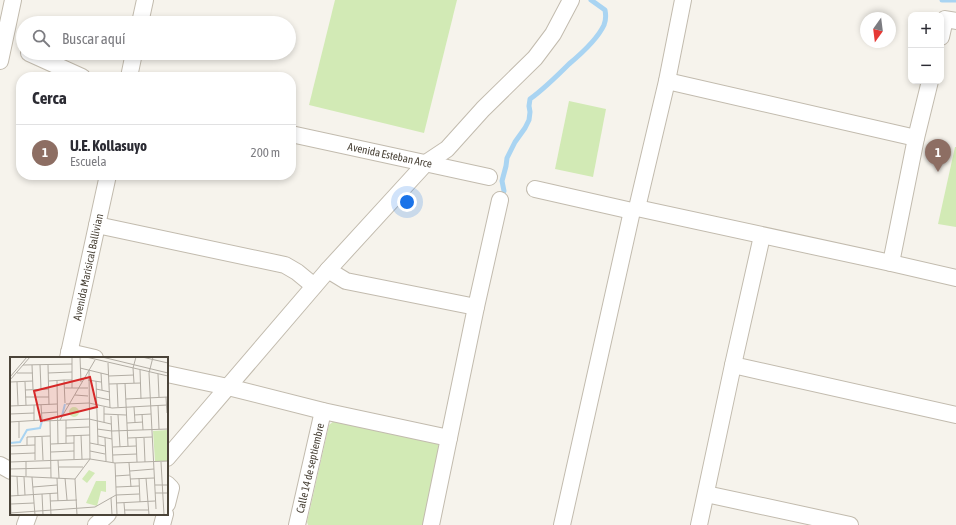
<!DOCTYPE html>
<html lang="es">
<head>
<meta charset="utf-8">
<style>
	body { margin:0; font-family:"Asap Condensed",sans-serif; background:#f2f2f3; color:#2b2b33 }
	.controls { position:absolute; right:12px; top:12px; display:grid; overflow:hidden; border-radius:8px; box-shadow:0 2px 6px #0003 }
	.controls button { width:36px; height:36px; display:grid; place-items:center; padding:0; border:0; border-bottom:1px solid #e1e1e2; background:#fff; color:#2b2b33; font:20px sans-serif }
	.compass { position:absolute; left:860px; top:12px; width:36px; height:36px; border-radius:50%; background:#fff; box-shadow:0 2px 6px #0003; rotate:194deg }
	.you { position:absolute; left:407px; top:202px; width:14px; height:14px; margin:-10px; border:3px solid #fff; border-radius:50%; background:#1a73e8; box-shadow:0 0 0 6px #1a73e833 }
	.badge { display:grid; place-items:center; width:26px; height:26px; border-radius:50%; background:#0f766e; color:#fff; font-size:13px; font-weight:700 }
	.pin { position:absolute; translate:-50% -33px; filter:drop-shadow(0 1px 2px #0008) }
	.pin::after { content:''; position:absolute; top:21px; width:14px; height:12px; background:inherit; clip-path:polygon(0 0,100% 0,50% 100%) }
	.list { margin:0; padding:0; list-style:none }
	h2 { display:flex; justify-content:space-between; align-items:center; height:52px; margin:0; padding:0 16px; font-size:17px }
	h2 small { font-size:13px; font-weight:400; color:#7c7c81 }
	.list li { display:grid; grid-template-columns:26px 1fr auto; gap:12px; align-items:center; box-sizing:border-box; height:56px; padding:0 16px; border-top:1px solid #e1e1e2 }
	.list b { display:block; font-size:15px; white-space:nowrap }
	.list p { margin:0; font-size:13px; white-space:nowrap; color:#7c7c81 }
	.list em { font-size:13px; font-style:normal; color:#7c7c81 }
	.icon { flex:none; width:22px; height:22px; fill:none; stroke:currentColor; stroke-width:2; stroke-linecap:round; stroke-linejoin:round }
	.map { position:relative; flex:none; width:956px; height:525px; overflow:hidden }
	.search { position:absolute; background:#fff; box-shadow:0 2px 6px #0003; left:16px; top:16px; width:280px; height:44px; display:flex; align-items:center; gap:10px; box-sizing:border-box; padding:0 14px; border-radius:22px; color:#7c7c81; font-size:15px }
	.panel { position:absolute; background:#fff; box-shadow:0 2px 6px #0003; left:16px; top:72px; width:280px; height:108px; border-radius:16px }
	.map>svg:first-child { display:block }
	.green { fill:#d2eab5 }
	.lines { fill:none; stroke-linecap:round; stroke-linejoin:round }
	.stream { stroke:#a9d4f2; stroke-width:5 }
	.street-casing { stroke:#c2bbae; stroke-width:18 }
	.street { stroke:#fff; stroke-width:16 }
	.labels { text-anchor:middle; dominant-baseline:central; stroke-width:4; stroke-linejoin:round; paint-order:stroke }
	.street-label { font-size:11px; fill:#4b4439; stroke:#fff }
	.inset-river { fill:none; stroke:#a9d4f2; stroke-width:2 }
	.inset-road { fill:none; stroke:#b2ada4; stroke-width:1 }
	.view { fill:#d62828; fill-opacity:0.15; stroke:#d62828; stroke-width:2 }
	.inset-edge { fill:none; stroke:#4b4439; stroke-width:2 }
</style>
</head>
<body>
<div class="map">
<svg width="956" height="525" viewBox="0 0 956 525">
	<rect width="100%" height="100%" fill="#f6f3ec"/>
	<g class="green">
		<polygon points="335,0 457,0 424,133 309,105"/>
		<polygon points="569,101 606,109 593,177 555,169"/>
		<polygon points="955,147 956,147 956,227 938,224"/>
		<polygon points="334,421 438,443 440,450 423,525 308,525 307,522 329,425"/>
	</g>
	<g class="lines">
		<g class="stream">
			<polyline points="942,0 956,0"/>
			<path d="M504,191L502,181L506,166L507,158L515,142L525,128L529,120L530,112L529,106L530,99C544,89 556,77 569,64C581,54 597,40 604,25C606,20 606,15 605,10L591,0"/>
		</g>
		<g class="street-casing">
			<g id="street">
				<polyline points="140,23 145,0"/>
				<polyline points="941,37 945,19 956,21"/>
				<polyline points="29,53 82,77"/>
				<polyline points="0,61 13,0"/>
				<polyline points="129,77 134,53"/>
				<polyline points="667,81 916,138"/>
				<polyline points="291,134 489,177"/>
				<polyline points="535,189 632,211"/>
				<polyline points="637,208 891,263 956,278"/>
				<polyline points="97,225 285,265 297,272 314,286"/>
				<polyline points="891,263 916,138 930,81"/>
				<polyline points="328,270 346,281 476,307"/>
				<polyline points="69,352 95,358"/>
				<polyline points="68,358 108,175"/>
				<polyline points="733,365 956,415"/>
				<polyline points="167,374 228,387 323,411 449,438"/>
				<polyline points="167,458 328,270 426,163 447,149 483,109 535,58 553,34 571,0"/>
				<polyline points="0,465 11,471"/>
				<polyline points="167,484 171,488 167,504"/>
				<polyline points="706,494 850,525"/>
				<polyline points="25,525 29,514"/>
				<polyline points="96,525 108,514"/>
				<polyline points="162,525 165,514"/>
				<polyline points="297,525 323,411"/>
				<polyline points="431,525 476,307 500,200"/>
				<polyline points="562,525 632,211 637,208 667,81 683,0"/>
				<polyline points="699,525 733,365 762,236"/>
			</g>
		</g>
		<use href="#street" class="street"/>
	</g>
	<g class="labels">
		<g class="street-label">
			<text transform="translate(390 155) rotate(12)">Avenida Esteban Arce</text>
			<text transform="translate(88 267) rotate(-78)">Avenida Marisical Ballivian</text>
			<text transform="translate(310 468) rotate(-77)">Calle 14 de septiembre</text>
		</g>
	</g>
	<g transform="translate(10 357)">
		<rect width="158" height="158" fill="#f6f3ec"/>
		<path d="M59 55a5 5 0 1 1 10 0a5 5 0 1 1-10 0ZM157,73L158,104H145L143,74ZM79,113L85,116L77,126L72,122ZM86,124H96V135L91,134L87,149L76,146Z" fill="#d2eab5"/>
		<path class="inset-river" d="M52,59L55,47M0,86L10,85L17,73L30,71L32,64"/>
		<path class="inset-road" d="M62,0V31M70,0L71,25M76,0L158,19M92,0L158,16M132,0L158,6M143,0L139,16L146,152M98,6L100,51M13,8L62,7M22,8L23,32M30,8L31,32M38,8L39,48M70,11L99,18M130,13L131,42M7,16H23M38,16L62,15M91,16L92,33M148,17L149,40M99,19L124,18M0,20L17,0M0,23L20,0M78,23L91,25M39,24L54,23M47,24L48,87M86,24L88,87M0,25L23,24M7,25L8,48M15,25L16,48M115,26L118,89M124,26L123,11L126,0M99,27L131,26M107,27L108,50M55,31H78M86,32L100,35M15,33L39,32M65,38L78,39M15,40H39M86,40L100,43M156,40L157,56M116,42L158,40M55,46L54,23H62M56,47L79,46L102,51L157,48M24,48V64M148,48L149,72M0,49L47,47M124,50L125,65M32,56L47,55M0,57L24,56M94,57L116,58M132,57L133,73M108,58L110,90M124,58L141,57M101,59L103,106M40,63L41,121M50,63L85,3M56,63V86M34,64L79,62L101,67M0,65L32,63L31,48M9,65V81M94,65V50M117,66L133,65M56,71L79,70M87,72L102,74L158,72M64,78V102M71,78L72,102M56,79L80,78M88,79L102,82M25,80V103M32,80L33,103M95,81L96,104M118,81L142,80M126,81L127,105M134,81L135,105M80,86L95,89M41,87L64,86M17,88V80L40,79M0,89L25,88M103,90L126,89M80,94L95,97M41,95L64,94M0,97L25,96M103,98L127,97M48,103L49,121M16,104V119M0,105L80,102L105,106L158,104M151,105L154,158M105,106L107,158M119,106L121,130M49,110H73M0,112L41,111M0,114L1,157M120,114L144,112M0,119L65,122M7,119L8,139M105,119L120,118M14,120L15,138M22,120L25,158M47,121L48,144M55,121L57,143M129,121L130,145M136,121L139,158M120,122L144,121M145,128H158M23,130L47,128M106,130L129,129M145,136H158M32,137L33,158M40,137L41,158M0,139L48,136M101,141L102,158M40,144L67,143M106,146L145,144M114,146L115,158M1,147L24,146M115,153H138M0,156L85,150L106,138L129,137M67,158L65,122L80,102L79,13"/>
		<path class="view" d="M80,20L87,50L31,64L24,34Z"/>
		<rect width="158" height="158" class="inset-edge"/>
	</g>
</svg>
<div class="controls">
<button>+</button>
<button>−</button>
</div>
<svg class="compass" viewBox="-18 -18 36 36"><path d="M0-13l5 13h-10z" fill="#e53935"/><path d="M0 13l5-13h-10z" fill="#7c7c81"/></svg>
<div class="you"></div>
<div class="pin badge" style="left:938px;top:172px;background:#8d6e63">1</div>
<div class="search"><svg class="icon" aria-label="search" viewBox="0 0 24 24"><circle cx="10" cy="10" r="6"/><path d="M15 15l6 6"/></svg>Buscar aquí</div>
<section class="panel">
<h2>Cerca<small></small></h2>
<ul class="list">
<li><span class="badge" style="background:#8d6e63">1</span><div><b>U.E. Kollasuyo</b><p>Escuela</p></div><em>200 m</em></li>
</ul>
</section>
</div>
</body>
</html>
